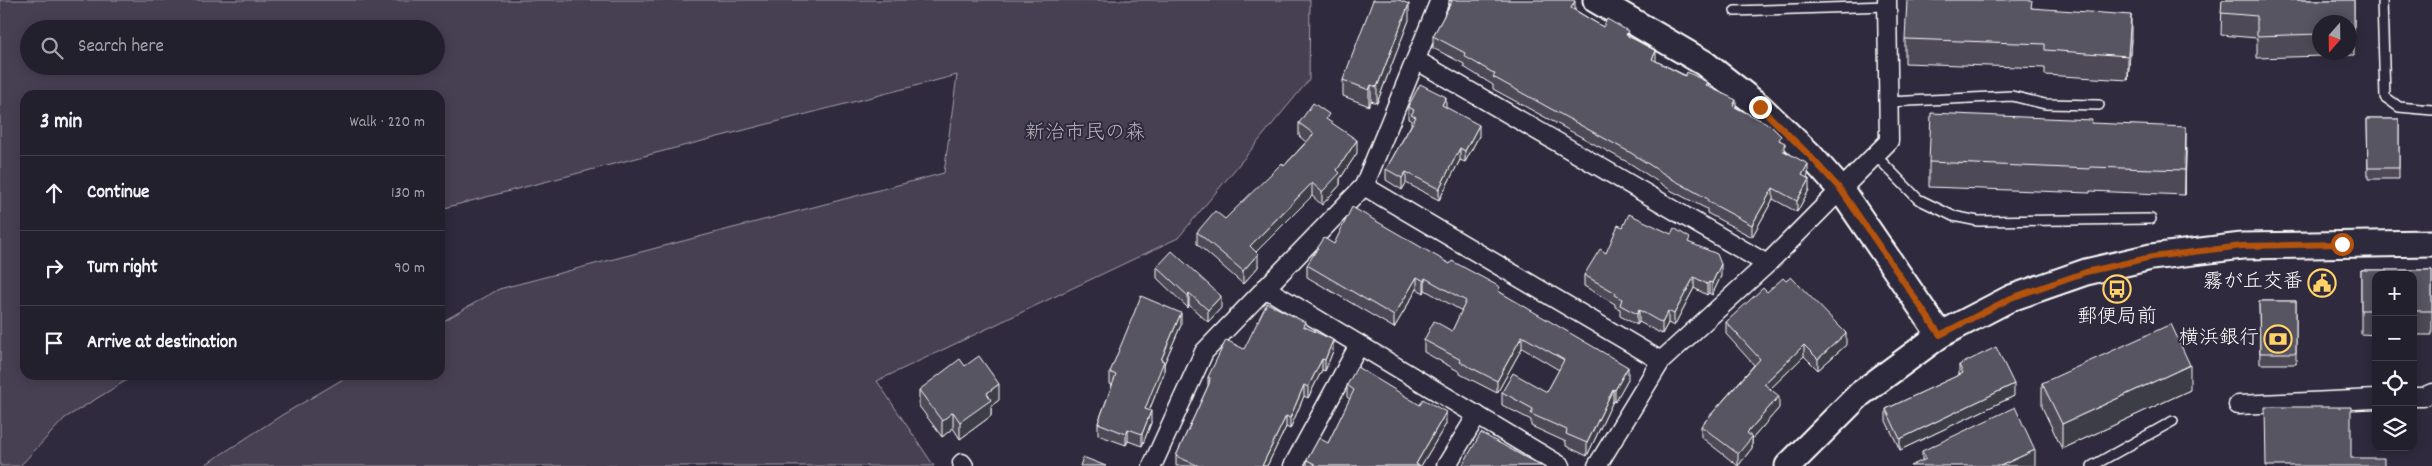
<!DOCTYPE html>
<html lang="en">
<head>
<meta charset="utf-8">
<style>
	body { margin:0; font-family:Dekko,"Klee One",sans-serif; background:#2f2d3a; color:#f1f3f6 }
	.controls { position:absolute; right:15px; bottom:15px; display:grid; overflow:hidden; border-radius:10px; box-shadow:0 2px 12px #0003 }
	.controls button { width:45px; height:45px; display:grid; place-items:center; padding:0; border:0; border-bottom:1px solid #403e4a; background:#23202e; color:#f1f3f6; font:25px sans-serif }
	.compass { position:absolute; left:2312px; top:15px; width:45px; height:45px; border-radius:50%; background:#23202e; box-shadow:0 2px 12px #0003; rotate:200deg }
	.stop { position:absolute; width:15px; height:15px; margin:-11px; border:4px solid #b45309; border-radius:50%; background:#fff }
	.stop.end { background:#b45309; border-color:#fff; box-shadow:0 1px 5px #0008 }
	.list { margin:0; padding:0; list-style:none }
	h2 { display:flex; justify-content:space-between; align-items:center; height:65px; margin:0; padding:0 20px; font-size:21px }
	h2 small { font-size:16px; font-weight:400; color:#a3a3aa }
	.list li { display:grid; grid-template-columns:32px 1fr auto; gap:15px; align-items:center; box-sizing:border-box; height:75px; padding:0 20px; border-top:1px solid #403e4a }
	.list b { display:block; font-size:19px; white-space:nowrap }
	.list em { font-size:16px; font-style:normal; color:#a3a3aa }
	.icon { flex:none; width:28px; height:28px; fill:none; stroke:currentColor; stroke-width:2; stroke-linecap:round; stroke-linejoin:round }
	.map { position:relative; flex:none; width:2432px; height:466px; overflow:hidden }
	.search { position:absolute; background:#23202e; box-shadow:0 2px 12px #0003; left:20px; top:20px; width:425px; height:55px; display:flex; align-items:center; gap:12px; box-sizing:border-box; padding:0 18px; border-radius:28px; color:#a3a3aa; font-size:19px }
	.panel { position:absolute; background:#23202e; box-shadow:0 2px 12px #0003; left:20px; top:90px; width:425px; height:290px; border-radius:15px }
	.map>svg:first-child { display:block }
	.green { fill:#464152; stroke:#a2a0a8; fill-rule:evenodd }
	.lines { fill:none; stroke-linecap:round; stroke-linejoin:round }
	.lane-casing { stroke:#fff; stroke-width:12 }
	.street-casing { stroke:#fff; stroke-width:21 }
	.secondary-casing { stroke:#fff; stroke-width:29 }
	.lane { stroke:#2f2a3d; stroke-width:9 }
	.street { stroke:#2f2a3d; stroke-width:18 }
	.secondary { stroke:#2f2a3d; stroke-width:25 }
	.wall { fill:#4d4956; stroke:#fff; fill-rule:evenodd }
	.shaded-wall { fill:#3e3c46; stroke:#fff }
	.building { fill:#595564; stroke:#fff }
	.route { stroke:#b45309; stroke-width:6 }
	.labels { text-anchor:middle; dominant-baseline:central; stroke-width:4; stroke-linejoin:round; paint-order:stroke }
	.park-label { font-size:20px; fill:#b5b3ba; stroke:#2f2a3d }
	.poi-label { font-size:20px; fill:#fff; stroke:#2f2a3d; text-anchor:end }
</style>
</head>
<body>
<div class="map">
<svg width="2432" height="466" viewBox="0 0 2432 466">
	<rect width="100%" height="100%" fill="#2f2a3d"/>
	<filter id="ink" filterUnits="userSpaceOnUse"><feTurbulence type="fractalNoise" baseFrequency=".02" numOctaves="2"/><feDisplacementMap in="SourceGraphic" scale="10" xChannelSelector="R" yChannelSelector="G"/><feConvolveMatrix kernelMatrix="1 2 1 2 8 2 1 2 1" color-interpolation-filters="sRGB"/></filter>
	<g filter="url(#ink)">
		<path class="green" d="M0,0H1310L1309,80L1178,238L877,381L934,466H203L282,415L350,375H440V323L499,289L944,173L957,75L440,209V95H25V375H135L65,418L20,466H0ZM29,29H436V66H29Z"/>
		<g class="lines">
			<g class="lane-casing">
				<g id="lane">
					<polyline points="2382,0 2385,97 2399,107 2432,110"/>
					<polyline points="1735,11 1887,6"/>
					<polyline points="1888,102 2012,96 2045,104 2099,105"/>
					<polyline points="1875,155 1918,199 1953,216 1978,221 2151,219"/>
					<polyline points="2092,466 2173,421"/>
				</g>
			</g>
			<g class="street-casing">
				<g id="street">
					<polyline points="1416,60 1767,264"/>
					<polyline points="1364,186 1661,361"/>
					<polyline points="1265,288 1561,466"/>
					<polyline points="2413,397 2423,397 2432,393"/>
					<polyline points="2238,405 2376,399"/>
					<polyline points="962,463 964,466"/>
					<polyline points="1152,466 1204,352 1364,186 1440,0"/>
					<polyline points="1293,466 1359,345"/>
					<polyline points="1446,466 1477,415"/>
					<polyline points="1597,466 1661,361 1767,264 1889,141 1887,0"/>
				</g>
			</g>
			<g class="secondary-casing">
				<g id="secondary">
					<polyline points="1596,0 1704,63 1760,107 1810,155 1841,190 1940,335"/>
					<polyline points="1788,466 1860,394 1940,335 2011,298 2086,272 2151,257 2242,246 2432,243"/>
				</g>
			</g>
			<use href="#lane" class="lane"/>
			<use href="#street" class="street"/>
			<use href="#secondary" class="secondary"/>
		</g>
		<g class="wall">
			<polygon points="1449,0 1575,10 1603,27 1628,36 1656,61 1707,86 1781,141 1785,152 1808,176 1807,177 1809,190 1797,212 1773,199 1752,237 1707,213 1707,209 1672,191 1631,164 1493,89 1493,85 1464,67 1464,64 1433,48 1433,36 1449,7"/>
			<path d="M2222,0H2354V55L2257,58V38L2221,35ZM2320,22H2350V52H2320Z"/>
			<polygon points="2032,8 2131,39 2128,80 2045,75 2045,68 1905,63 1905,39"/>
			<polygon points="1409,20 1377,103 1371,101 1369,106 1343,96 1343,80"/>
			<polygon points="1408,107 1446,107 1479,136 1465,162 1460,160 1439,200 1406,183 1402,190 1386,180 1386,169 1411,125 1411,120 1408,119"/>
			<polygon points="2367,119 2399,119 2399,179 2368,179"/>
			<polygon points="1329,121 1357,153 1340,179 1340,185 1322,205 1312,196 1256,252 1258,267 1243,284 1197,244 1197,232 1225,219 1284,166 1306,142 1299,136 1299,123"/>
			<polygon points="2092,123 2186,151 2185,195 2090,191 2090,193 1929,187 1929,162"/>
			<polygon points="1623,227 1671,234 1690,243 1721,276 1712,295 1709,293 1707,295 1694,288 1674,326 1668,323 1662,334 1639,322 1637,325 1620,316 1620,309 1615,307 1615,304 1584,286 1584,275 1606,253"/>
			<polygon points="1334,244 1450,264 1500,292 1628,379 1615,402 1613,401 1587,456 1566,446 1566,442 1531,426 1531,420 1502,405 1502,392 1547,392 1559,370 1522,348 1497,393 1460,374 1460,372 1424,352 1424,340 1452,331 1462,311 1425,290 1424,293 1417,289 1394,328 1307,277 1307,265"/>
			<polygon points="1157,267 1221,308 1208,322 1189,305 1188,308 1157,278"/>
			<polygon points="2361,270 2432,270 2432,335 2413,335 2413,275 2376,275 2376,335 2361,334"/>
			<polygon points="1767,292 1846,345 1818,370 1804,356 1770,389 1779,408 1752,439 1752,448 1738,466 1701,437 1701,426 1754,365 1726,334 1726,322"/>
			<polygon points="2259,301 2296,301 2296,364 2260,364"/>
			<polygon points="1181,325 1164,364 1164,373 1149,411 1151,423 1142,446 1128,441 1126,445 1098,435 1098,423 1112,385 1110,384 1110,372"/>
			<polygon points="1305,327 1333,351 1325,371 1322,370 1308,398 1304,396 1290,429 1286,427 1267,466 1176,466 1176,456 1208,386 1208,377 1244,349"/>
			<polygon points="1959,365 2014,396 1900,450 1886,421 1886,409 1959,375"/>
			<polygon points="965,366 999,400 991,406 991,416 960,439 953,428 942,437 919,406 919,390"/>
			<polygon points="2042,383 2190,390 2062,449 2042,407"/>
			<polygon points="1347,385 1446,424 1421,466 1307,466 1307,460 1328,443 1350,399 1347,397"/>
			<polygon points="1922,451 2035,466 1922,461"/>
		</g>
		<g class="shaded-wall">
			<polygon points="1575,1 1575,12 1571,8"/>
			<polygon points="1409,4 1409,20 1377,103 1377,87"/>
			<polygon points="2131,15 2131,39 2128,80 2128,56"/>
			<polygon points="1656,51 1656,63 1652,59"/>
			<polygon points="1371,85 1371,101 1369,106 1369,90"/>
			<polygon points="1446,97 1446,109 1442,105"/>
			<polygon points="1736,100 1736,112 1733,106"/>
			<polygon points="1479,125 1479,136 1465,162 1465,151"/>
			<polygon points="2186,127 2186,151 2185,195 2185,170"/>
			<polygon points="1357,140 1357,153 1340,179 1340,185 1322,205 1322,192"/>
			<polygon points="1785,143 1785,154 1782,150"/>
			<polygon points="1460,148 1460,160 1439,200 1439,189"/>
			<polygon points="1808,164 1808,176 1802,186 1802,175"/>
			<polygon points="1406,172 1406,183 1402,190 1402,178"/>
			<polygon points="1809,179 1809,190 1797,212 1797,201"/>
			<polygon points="1312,183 1312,196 1250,258 1250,246"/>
			<polygon points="1773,188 1773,199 1752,237 1752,225"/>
			<polygon points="1258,254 1258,267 1243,284 1243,271"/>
			<polygon points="1721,264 1721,276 1712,295 1712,283"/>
			<polygon points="1417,277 1417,289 1394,328 1394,316"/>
			<polygon points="1694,277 1694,288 1674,326 1674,314"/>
			<polygon points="1425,278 1425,290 1424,293 1424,281"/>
			<polygon points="1709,282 1709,293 1707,295 1707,284"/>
			<polygon points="1189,293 1189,305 1188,308 1188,296"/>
			<polygon points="1221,296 1221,308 1208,322 1208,310"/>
			<polygon points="1639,310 1639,322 1637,325 1637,314"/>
			<polygon points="1668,311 1668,323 1662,334 1662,323"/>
			<polygon points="1181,313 1181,325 1164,364 1164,373 1145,421 1145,409 1161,360"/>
			<polygon points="1846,333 1846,345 1818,370 1818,359"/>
			<polygon points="1522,336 1522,348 1497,393 1497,381"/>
			<polygon points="1333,340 1333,351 1325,371 1325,360"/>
			<polygon points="1804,345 1804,356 1764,395 1764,384"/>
			<polygon points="1322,359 1322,370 1308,398 1308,387"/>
			<polygon points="2190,365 2190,390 2062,449 2062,424"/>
			<polygon points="1628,367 1628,379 1615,402 1615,390"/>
			<polygon points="999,384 999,400 991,406 991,416 960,439 960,422 987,393"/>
			<polygon points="2014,384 2014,396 1900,450 1900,439"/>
			<polygon points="1304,385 1304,396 1290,429 1290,418"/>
			<polygon points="1613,389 1613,401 1587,456 1587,443"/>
			<polygon points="1779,396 1779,408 1752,439 1752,448 1738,466 1738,454 1747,433"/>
			<polygon points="1151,411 1151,423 1142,446 1142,434"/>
			<polygon points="953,412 953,428 942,437 942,421"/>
			<polygon points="1446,412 1446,424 1421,466 1416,466 1416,464"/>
			<polygon points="1286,416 1286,427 1267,466 1262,466"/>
			<polygon points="1128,429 1128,441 1126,445 1126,434"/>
			<polygon points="2035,450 2035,466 2000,466"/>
		</g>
		<g class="building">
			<polygon points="1373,0 1399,0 1409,4 1377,87 1371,85 1369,90 1343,80"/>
			<polygon points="1449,0 1573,0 1575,1 1571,8 1603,27 1607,19 1628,31 1626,35 1656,51 1652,59 1685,76 1687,72 1707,82 1705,85 1736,100 1733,106 1770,125 1781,136 1779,140 1785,143 1782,150 1808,164 1802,175 1809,179 1797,201 1773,188 1752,225 1707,201 1708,199 1672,179 1631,153 1493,77 1495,74 1464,56 1465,53 1433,36 1452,1"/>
			<polygon points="1907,0 2032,0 2031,8 2131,15 2128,56 2045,50 2045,44 1905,39"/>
			<polygon points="2222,0 2354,0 2354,33 2350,34 2350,22 2320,22 2320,34 2257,36 2257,16 2221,13"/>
			<polygon points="1420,84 1446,97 1442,105 1479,125 1465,151 1460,148 1439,189 1406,172 1402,178 1386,169 1416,117 1411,115 1414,110 1408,107"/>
			<polygon points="1313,103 1329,114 1326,119 1357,140 1337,170 1340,173 1322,192 1312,183 1250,246 1258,254 1243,271 1197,232 1215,211 1225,219 1282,163 1284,166 1314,134 1299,123"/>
			<polygon points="1931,113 2092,120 2091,123 2186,127 2185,170 2090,167 2090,169 1929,162"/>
			<polygon points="2367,119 2399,119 2399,168 2368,168"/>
			<polygon points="1352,207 1450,264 1452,261 1500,287 1498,291 1628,367 1615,390 1613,389 1587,443 1566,434 1567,430 1531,414 1533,409 1502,392 1513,373 1547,392 1564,360 1522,336 1497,381 1460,362 1461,360 1424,340 1434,321 1452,331 1466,301 1425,278 1424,281 1417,277 1394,316 1307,265 1324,238 1334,244"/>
			<polygon points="1629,214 1671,234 1674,228 1690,238 1688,242 1717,254 1721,264 1712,283 1709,282 1707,284 1694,277 1674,314 1668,311 1662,323 1639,310 1637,314 1620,305 1622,299 1615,295 1616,293 1584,275 1600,249 1606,253 1618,225 1623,227"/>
			<polygon points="1172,251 1221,296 1208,310 1189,293 1188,296 1157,267"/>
			<polygon points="2361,270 2432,270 2432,311 2413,311 2413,275 2376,275 2376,310 2361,310"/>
			<polygon points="1791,277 1846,333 1818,359 1804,345 1764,384 1779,396 1747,433 1752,437 1738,454 1701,426 1760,359 1726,322 1763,288 1767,292 1783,278 1786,281"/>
			<polygon points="1141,296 1181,313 1161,360 1164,361 1145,409 1151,411 1142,434 1128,429 1126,434 1098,423 1116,375 1110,372"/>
			<polygon points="2259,301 2296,301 2296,353 2260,353"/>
			<polygon points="1267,303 1305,322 1303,326 1333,340 1325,360 1322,359 1308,387 1304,385 1290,418 1286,416 1262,466 1199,466 1176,456 1209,384 1210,378 1208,377 1226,340 1244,349"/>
			<polygon points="2171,324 2190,365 2062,424 2042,383"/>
			<polygon points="1996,347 2014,384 1900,439 1886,409 1963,373 1959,365"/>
			<polygon points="979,356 999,384 987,393 991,400 960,422 953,412 942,421 919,390 960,359 965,366"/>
			<polygon points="1357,367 1420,405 1423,399 1446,412 1416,464 1420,466 1314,466 1315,464 1307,460 1319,438 1328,443 1354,390 1347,385"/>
			<polygon points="2015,407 2035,450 2000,466 1910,466 1926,459 1922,451"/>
			<polygon points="2265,407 2351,407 2351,458 2384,458 2384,466 2266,466"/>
			<polygon points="1481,433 1541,466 1462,466"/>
			<polygon points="1083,457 1106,466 1080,466"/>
		</g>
	</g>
	<g class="lines" filter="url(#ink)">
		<polyline class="route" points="1760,107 1810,156 1841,190 1940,335 2011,298 2086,272 2152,257 2242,246 2342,244"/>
	</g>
	<defs>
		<g id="civic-ring" transform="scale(1.4375)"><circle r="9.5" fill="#2f2a3d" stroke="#ffd166" stroke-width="1.5"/><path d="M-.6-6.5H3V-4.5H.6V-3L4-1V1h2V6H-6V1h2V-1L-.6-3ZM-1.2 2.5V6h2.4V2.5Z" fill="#ffd166"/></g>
		<g id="bus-ring" transform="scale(1.4375)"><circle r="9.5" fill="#2f2a3d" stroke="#ffd166" stroke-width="1.5"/><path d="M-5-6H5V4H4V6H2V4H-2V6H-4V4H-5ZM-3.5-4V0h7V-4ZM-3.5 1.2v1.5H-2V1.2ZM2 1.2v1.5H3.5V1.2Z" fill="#ffd166"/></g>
		<g id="bank-ring" transform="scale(1.4375)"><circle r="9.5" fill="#2f2a3d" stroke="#ffd166" stroke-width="1.5"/><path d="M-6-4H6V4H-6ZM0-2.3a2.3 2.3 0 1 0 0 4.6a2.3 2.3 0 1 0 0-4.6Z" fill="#ffd166"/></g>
	</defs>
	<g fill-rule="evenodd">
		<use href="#civic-ring" x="2322" y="283"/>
		<use href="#bus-ring" x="2117" y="289"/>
		<use href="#bank-ring" x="2278" y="339"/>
	</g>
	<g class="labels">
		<g class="park-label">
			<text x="1085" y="134">新治市民の森</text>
		</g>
		<g class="poi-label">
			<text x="2303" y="283">霧が丘交番</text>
			<text x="2117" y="318" text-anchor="middle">郵便局前</text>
			<text x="2259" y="339">横浜銀行</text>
		</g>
	</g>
</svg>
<div class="controls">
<button>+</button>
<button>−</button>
<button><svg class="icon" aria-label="locate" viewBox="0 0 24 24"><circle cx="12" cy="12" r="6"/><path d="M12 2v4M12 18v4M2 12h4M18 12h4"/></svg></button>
<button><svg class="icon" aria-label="layers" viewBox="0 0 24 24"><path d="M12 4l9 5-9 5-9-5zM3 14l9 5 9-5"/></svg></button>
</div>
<svg class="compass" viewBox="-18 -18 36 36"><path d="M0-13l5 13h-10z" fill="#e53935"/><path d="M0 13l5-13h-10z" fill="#a3a3aa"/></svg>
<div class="stop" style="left:2342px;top:244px"></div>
<div class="stop end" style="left:1760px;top:107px"></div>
<div class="search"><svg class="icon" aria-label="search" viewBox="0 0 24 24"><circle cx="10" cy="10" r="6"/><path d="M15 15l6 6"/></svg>Search here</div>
<section class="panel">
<h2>3 min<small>Walk · 220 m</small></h2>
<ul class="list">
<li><svg class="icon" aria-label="ahead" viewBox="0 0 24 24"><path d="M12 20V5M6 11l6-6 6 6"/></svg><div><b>Continue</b></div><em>130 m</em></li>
<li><svg class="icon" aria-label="right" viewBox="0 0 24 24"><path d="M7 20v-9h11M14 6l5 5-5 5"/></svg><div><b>Turn right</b></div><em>90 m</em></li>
<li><svg class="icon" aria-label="arrive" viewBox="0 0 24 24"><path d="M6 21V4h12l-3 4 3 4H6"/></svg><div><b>Arrive at destination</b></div></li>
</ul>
</section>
</div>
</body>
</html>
